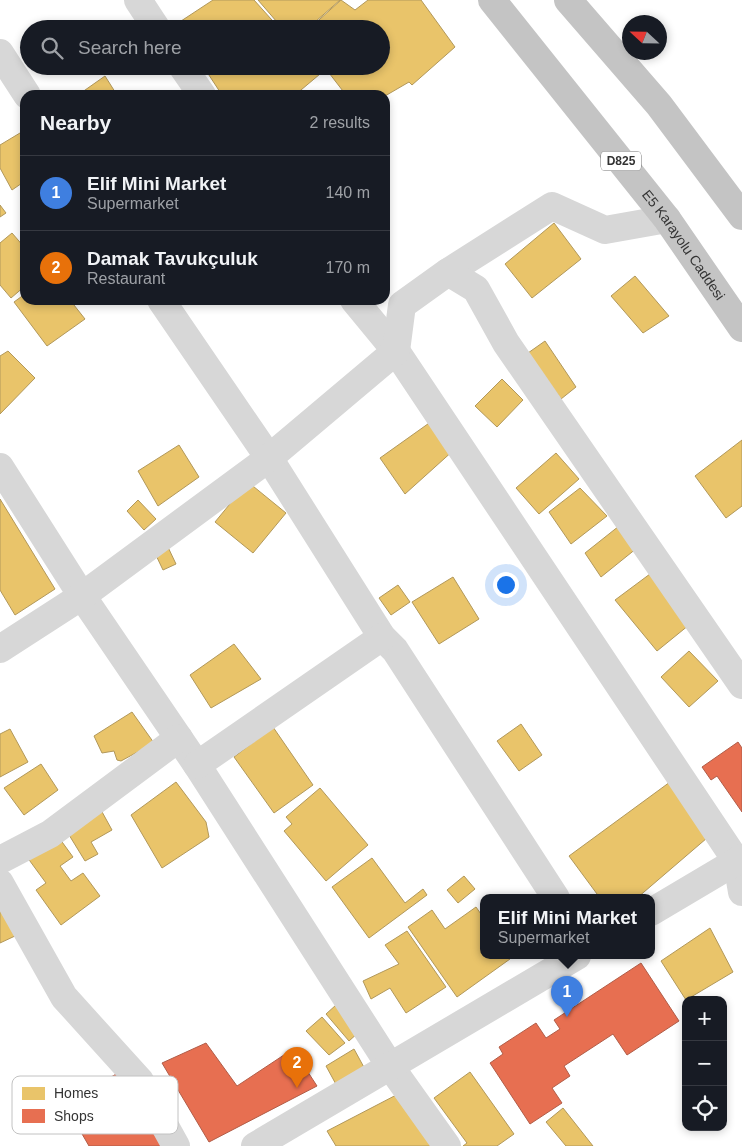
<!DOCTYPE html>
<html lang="en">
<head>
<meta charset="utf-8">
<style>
	body { margin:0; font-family:Arial,sans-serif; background:#20242c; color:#f1f3f6 }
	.controls { position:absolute; right:15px; bottom:15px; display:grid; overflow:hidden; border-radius:10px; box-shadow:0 2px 8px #0003 }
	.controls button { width:45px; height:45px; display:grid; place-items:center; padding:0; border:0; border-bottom:1px solid #363941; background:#171b24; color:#f1f3f6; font:25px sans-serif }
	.compass { position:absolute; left:622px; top:15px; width:45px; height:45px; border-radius:50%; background:#171b24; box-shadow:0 2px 8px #0003; rotate:292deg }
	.you { position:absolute; left:505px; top:584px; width:18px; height:18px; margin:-12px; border:4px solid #fff; border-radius:50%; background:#1a73e8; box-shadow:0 0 0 8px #1a73e833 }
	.badge { display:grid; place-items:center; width:32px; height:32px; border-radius:50%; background:#d93025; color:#fff; font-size:16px; font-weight:700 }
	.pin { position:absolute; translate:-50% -41px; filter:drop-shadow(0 1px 2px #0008) }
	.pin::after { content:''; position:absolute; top:26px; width:18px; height:15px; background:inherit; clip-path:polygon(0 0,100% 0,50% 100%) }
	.popup { position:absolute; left:480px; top:894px; width:175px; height:65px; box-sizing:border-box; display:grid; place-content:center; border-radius:10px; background:#171b24; filter:drop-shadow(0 1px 4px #0005); font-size:16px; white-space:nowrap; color:#9ea1a6 }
	.popup b { font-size:19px; color:#f1f3f6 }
	.popup::after { content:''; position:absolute; left:50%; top:100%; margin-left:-10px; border:10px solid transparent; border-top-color:#171b24 }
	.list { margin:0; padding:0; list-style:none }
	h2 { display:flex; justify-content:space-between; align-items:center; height:65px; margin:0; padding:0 20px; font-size:21px }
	h2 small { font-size:16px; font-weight:400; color:#9ea1a6 }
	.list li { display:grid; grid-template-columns:32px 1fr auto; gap:15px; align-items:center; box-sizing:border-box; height:75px; padding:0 20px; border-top:1px solid #363941 }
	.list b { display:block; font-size:19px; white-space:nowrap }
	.list p { margin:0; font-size:16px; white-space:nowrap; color:#9ea1a6 }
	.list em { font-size:16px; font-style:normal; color:#9ea1a6 }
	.icon { flex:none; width:28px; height:28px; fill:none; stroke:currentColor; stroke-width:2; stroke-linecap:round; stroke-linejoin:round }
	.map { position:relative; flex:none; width:742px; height:1146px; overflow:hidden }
	.search { position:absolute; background:#171b24; box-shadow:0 2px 8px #0003; left:20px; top:20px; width:370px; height:55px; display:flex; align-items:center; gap:12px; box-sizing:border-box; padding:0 18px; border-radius:28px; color:#9ea1a6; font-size:19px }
	.panel { position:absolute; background:#171b24; box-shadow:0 2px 8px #0003; left:20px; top:90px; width:370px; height:215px; border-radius:15px }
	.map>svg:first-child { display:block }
	.homes { fill:#e9c46a; stroke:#b2985a }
	.shops { fill:#e76f51; stroke:#b15d48 }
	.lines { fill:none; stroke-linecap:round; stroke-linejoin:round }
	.minor { stroke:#d7d7d7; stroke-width:28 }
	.highway { stroke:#c4c4c4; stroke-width:28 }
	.labels { text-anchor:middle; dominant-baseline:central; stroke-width:5; stroke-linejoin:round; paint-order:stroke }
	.shield { fill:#fff; stroke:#707070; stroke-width:1 }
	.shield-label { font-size:12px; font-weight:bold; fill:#333 }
	.street-label { font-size:14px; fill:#333; stroke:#fff }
	.key { fill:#fff; stroke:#c2c2c2; stroke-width:1 }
	.key-label { font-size:14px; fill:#333 }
</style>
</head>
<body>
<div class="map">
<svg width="742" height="1146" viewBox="0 0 742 1146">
	<rect width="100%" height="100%" fill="#fff"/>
	<g class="homes">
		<polygon points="213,0 254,0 280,29 177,29 175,25"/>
		<polygon points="258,0 340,0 307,29 283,29"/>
		<polygon points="341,0 355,10 368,0 421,0 455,47 412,85 409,82 385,96 346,95 326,69 295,95 222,95 203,66 381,66 381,29 309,29"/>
		<polygon points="105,76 117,95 78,95"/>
		<polygon points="25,130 25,181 12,190 0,168 0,145"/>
		<polygon points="0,205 6,213 0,217"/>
		<polygon points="554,223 581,259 532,298 505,264"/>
		<polygon points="12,233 25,248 25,286 11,298 0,285 0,243"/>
		<polygon points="635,276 669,316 643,333 611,296"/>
		<polygon points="25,294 25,300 70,300 85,319 47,346 14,302"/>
		<polygon points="545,341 576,387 561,399 528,353"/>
		<polygon points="8,351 35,378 0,414 0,356"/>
		<polygon points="502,379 523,400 497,427 475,406"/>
		<polygon points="432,421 455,449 405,494 380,458"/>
		<polygon points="742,440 742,506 726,518 695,476"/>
		<polygon points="179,445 199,477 158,506 138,471"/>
		<polygon points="556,453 579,479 539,514 516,488"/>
		<polygon points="248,482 286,513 253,553 215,522"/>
		<polygon points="580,488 607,516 571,544 549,512"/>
		<polygon points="0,499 55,589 15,615 0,590"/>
		<polygon points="138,500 156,519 144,530 127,511"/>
		<polygon points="619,526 637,548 601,577 585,553"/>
		<polygon points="166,543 176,564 163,570 153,549"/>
		<polygon points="654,571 689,625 657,651 615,600"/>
		<polygon points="453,577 479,619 439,644 412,602"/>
		<polygon points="398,585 410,602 391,615 379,598"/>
		<polygon points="234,644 261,679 211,708 190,675"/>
		<polygon points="689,651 718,681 689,707 661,677"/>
		<polygon points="132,712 154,743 121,761 117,760 114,751 102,753 94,736"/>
		<polygon points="521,724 542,755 519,771 497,741"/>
		<polygon points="273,727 313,785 274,813 234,757"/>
		<polygon points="10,729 28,762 0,777 0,734"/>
		<polygon points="41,764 58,790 24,815 4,788"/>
		<polygon points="176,782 206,822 209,837 162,868 131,815"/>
		<polygon points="670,782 707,838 637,898 600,898 569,856"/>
		<polygon points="320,788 368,845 326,881 284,831 292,824 286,817"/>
		<polygon points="101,810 112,830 91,842 98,854 85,861 66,830"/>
		<polygon points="57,835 73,857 60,866 71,881 83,873 100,896 61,925 36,890 46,883 27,857"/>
		<polygon points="372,858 405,903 423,889 427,895 369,938 332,887"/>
		<polygon points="464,876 475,889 458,903 447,890"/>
		<polygon points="0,907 15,936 0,943"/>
		<polygon points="476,907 483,917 483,956 508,956 510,959 457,997 408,927 432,910 445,929"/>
		<polygon points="710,928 733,972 686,1000 661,961"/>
		<polygon points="407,931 446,987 406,1013 390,988 371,999 363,981 399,964 385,945"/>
		<polygon points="336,1005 359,1032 349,1041 326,1014"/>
		<polygon points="322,1017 345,1043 329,1055 306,1031"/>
		<polygon points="354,1049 366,1071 338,1088 326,1066"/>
		<polygon points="470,1072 514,1134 497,1146 463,1146 467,1143 434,1098"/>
		<polygon points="402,1092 434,1146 336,1146 327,1131"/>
		<polygon points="563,1108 593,1146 566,1146 546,1122"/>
	</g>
	<g class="shops">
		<polygon points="738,742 742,748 742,812 717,776 711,780 702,767"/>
		<polygon points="641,963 679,1021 627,1055 613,1034 564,1066 570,1076 552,1088 562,1103 530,1124 490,1063 503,1054 499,1047 536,1023 546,1038 560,1029 554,1020"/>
		<polygon points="206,1043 237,1086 293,1049 317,1086 209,1142 162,1063"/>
		<polygon points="125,1069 168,1146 89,1146 74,1120 106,1102 97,1085"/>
	</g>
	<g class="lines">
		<g class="minor">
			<polyline points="138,0 157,29"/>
			<polyline points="0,53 27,95"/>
			<polyline points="182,66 202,95"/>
			<polyline points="448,272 552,206 605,230 667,219"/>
			<polyline points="161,300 269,458 382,637 395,650 556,898"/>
			<polyline points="354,300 396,351 737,862 742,892"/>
			<polyline points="0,467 82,596 197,765 390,1066 447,1146"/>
			<polyline points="0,649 82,596 269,458 396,351 402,305 448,272 476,289 506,343 742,685"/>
			<polyline points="197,765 382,637"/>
			<polyline points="0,860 50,834 179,738"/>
			<polyline points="0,883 64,997 140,1081 176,1146"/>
			<polyline points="651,912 742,858"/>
			<polyline points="255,1146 577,956"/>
		</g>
		<g class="highway">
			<path id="s1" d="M492,0L667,219L742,328"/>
			<polyline points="568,0 659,105 742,216"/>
		</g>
	</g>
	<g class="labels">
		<rect class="shield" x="601" y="151.5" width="40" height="19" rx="4"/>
		<g class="shield-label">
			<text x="621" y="161">D825</text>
		</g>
		<g class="street-label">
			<text stroke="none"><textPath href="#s1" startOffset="311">E5 Karayolu Caddesi</textPath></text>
		</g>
	</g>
	<rect x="12" y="1076" width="166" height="58" rx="8" class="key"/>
	<rect x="22" y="1087" width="23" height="13" fill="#e9c46a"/>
	<rect x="22" y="1109" width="23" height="14" fill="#e76f51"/>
	<g class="key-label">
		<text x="54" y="1098">Homes</text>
		<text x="54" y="1121">Shops</text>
	</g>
</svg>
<div class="controls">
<button>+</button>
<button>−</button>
<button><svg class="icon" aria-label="locate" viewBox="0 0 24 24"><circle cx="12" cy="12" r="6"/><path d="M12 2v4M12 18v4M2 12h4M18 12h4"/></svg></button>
</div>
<svg class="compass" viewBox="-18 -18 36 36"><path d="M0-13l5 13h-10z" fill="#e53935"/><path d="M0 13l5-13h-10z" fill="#9ea1a6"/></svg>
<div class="you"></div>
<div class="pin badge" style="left:567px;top:1017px;background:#3f7fe0">1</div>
<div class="popup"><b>Elif Mini Market</b>Supermarket</div>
<div class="pin badge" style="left:297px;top:1088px;background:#e8710a">2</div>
<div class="search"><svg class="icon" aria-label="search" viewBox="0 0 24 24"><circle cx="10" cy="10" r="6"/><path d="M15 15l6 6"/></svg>Search here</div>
<section class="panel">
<h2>Nearby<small>2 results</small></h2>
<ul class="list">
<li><span class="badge" style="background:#3f7fe0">1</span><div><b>Elif Mini Market</b><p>Supermarket</p></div><em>140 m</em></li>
<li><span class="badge" style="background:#e8710a">2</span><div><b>Damak Tavukçuluk</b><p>Restaurant</p></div><em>170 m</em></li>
</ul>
</section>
</div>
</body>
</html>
